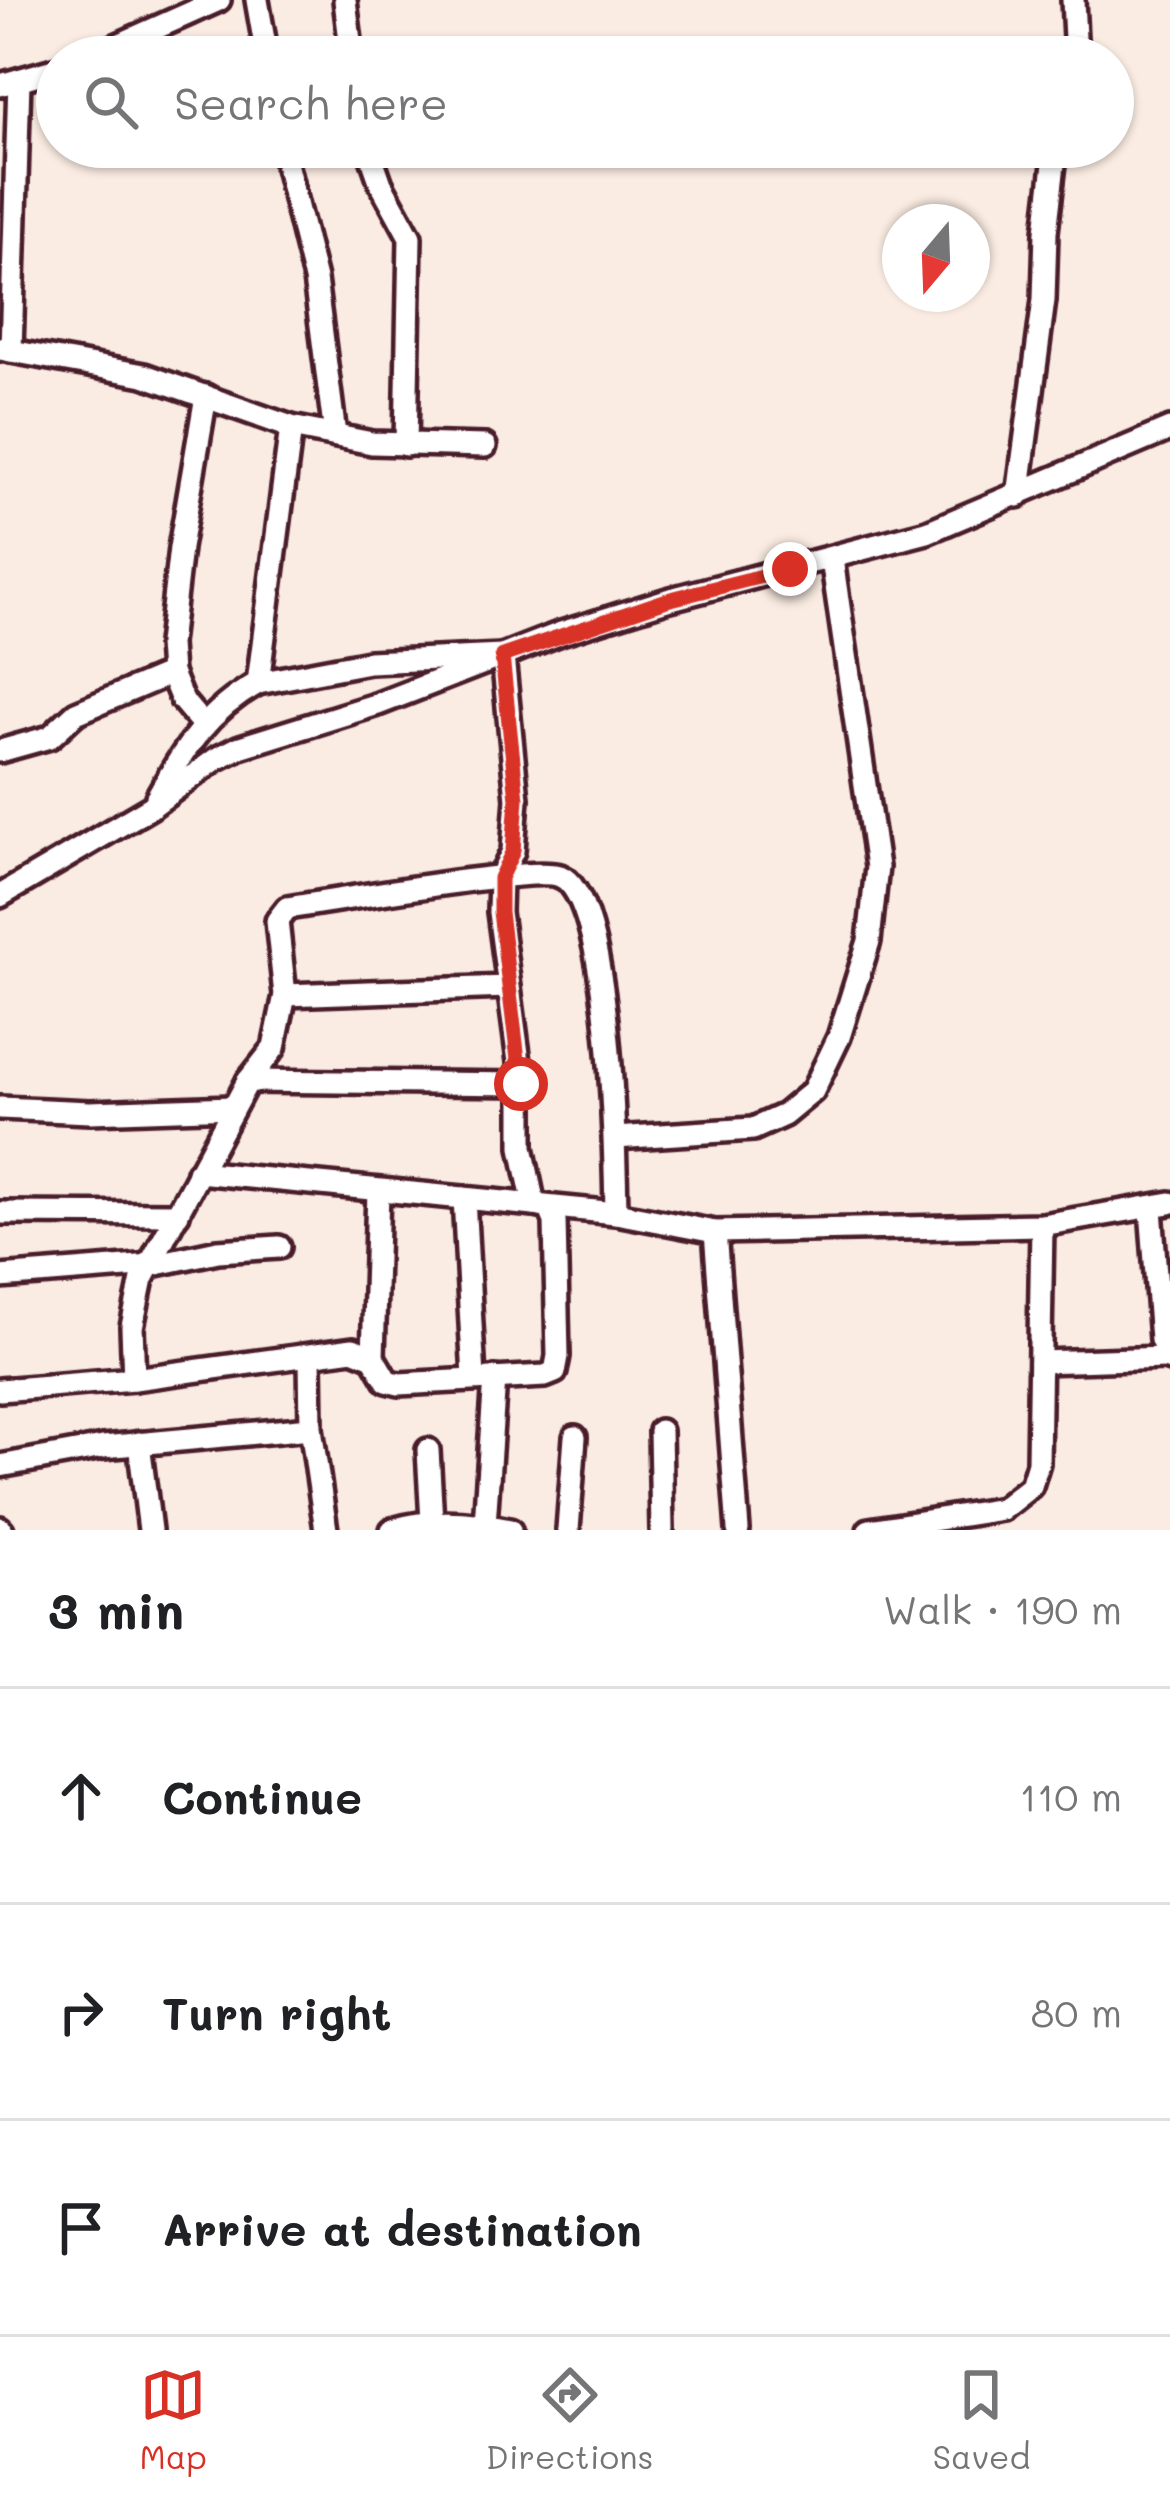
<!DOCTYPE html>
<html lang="en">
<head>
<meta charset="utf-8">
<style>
	body { margin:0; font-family:Mali,sans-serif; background:#f2f2f2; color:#202124 }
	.compass { position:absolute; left:882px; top:204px; width:108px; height:108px; border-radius:50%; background:#fff; box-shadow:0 3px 9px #0004; rotate:199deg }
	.stop { position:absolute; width:36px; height:36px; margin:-27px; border:9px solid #d93025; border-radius:50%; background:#fff }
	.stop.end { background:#d93025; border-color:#fff; box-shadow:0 3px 12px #0008 }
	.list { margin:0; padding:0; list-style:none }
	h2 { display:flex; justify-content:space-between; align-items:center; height:156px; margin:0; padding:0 48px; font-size:51px }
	h2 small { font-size:39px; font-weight:400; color:#757577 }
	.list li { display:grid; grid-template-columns:78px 1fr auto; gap:36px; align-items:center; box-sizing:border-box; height:216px; padding:0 48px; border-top:3px solid #e0e0e0 }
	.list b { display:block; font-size:45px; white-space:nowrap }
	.list em { font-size:39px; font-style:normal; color:#757577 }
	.icon { flex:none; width:66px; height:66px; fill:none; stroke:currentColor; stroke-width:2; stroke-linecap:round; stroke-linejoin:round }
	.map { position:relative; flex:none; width:1170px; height:1530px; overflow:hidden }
	.search { position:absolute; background:#fff; box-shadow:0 3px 9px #0004; left:36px; right:36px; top:36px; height:132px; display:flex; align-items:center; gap:30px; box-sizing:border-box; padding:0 42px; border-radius:66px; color:#757577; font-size:45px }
	.sheet { height:804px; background:#fff }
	nav { display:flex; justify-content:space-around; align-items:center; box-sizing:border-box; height:168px; border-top:3px solid #e0e0e0; background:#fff; font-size:33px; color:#757577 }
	nav a { display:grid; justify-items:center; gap:6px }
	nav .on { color:#d93025 }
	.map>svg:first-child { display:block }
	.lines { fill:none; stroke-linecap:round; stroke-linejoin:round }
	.street-casing { stroke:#4a1f2b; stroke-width:30 }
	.street { stroke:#fff; stroke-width:21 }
	.route { stroke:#d93025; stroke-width:15 }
</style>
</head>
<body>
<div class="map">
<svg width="1170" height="1530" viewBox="0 0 1170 1530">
	<rect width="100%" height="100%" fill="#faece2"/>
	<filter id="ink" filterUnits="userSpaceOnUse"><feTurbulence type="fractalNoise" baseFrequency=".00833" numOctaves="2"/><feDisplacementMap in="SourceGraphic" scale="24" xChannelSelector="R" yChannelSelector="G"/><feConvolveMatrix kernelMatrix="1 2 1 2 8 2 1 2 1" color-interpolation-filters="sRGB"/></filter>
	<g filter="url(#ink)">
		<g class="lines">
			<g class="street-casing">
				<g id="street">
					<polyline points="257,0 267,57"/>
					<polyline points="345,0 352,57"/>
					<polyline points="1073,0 1076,57"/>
					<polyline points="91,57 219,0"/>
					<polyline points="0,85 57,69"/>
					<polyline points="282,147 315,279 335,435"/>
					<polyline points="368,147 381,184 410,237 406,445"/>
					<polyline points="0,349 144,375 291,427 372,443 485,446"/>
					<polyline points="11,351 19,80"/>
					<polyline points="1018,496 1044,300 1046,232 1056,147"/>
					<polyline points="258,683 369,662 503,656 517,799 513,851 500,878 499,912 522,1084 522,1147 534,1205"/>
					<polyline points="204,726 182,700 171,673 169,644 180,548 206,396"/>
					<polyline points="0,751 50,737 76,713 171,673"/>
					<path d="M157,797C186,747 206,712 258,683L291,427"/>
					<polyline points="0,896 151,807 216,759 240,747 378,704 561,633 667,600 927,532 1170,429"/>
					<polyline points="285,995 508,987"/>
					<polyline points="248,1081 522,1084"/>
					<polyline points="0,1108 90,1112 233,1107"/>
					<polyline points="615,1138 753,1129 784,1115 813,1091 839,1037 869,941 877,867 832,559"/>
					<polyline points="198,1172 616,1213 715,1232 1042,1225 1170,1203"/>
					<polyline points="464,1198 474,1378"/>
					<polyline points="1151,1209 1161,1340 1170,1360"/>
					<polyline points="0,1213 178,1214"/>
					<polyline points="715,1232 738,1530"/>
					<polyline points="0,1277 152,1265 218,1251 279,1247"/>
					<polyline points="373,1357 378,1191"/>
					<polyline points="310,1358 311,1428 326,1530"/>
					<polyline points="1040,1362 1166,1358"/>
					<path d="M134,1379L132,1327L142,1279L248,1081L274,1048L285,995L277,921L287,908C330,902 533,865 560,876C612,897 615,1157 616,1213"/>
					<polyline points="0,1390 134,1379 353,1349 373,1357 387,1381 399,1384 545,1376 555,1372 558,1356 555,1221 549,1207 540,1206"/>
					<polyline points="660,1431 662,1530"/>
					<polyline points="139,1443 150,1530"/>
					<polyline points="428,1450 432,1522"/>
					<polyline points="0,1466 103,1447 311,1428"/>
					<polyline points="485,1524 495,1378"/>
					<polyline points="0,1528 2,1530"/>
					<path d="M392,1530C430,1518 471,1521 510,1530"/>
					<polyline points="568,1530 575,1437"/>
					<polyline points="869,1530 1002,1509 1031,1486 1038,1463 1042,1225"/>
				</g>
			</g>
			<use href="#street" class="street"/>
		</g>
	</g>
	<g class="lines" filter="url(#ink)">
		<polyline class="route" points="521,1084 500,912 500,878 513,851 517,799 502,656 667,600 790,569"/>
	</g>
</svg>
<svg class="compass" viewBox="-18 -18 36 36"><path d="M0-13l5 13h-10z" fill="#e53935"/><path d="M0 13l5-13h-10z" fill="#757577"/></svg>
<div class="stop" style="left:521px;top:1084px"></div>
<div class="stop end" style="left:790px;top:569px"></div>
<div class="search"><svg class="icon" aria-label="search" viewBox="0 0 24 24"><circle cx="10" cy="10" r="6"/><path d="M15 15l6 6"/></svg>Search here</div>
</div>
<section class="sheet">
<h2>3 min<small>Walk · 190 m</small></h2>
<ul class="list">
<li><svg class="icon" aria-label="ahead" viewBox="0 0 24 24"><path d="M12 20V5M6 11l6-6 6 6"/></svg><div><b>Continue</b></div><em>110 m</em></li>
<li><svg class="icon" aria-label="right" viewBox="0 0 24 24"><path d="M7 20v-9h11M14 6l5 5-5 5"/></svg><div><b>Turn right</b></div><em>80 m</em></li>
<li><svg class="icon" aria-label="arrive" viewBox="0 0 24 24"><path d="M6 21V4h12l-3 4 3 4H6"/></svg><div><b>Arrive at destination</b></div></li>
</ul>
</section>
<nav>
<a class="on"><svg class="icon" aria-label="map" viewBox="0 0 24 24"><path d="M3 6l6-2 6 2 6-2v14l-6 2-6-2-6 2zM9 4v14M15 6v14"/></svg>Map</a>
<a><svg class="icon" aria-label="directions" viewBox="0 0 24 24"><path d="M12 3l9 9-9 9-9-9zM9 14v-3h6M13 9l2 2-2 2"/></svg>Directions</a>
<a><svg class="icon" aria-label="saved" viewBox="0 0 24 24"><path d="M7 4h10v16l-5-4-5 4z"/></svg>Saved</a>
</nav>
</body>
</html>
